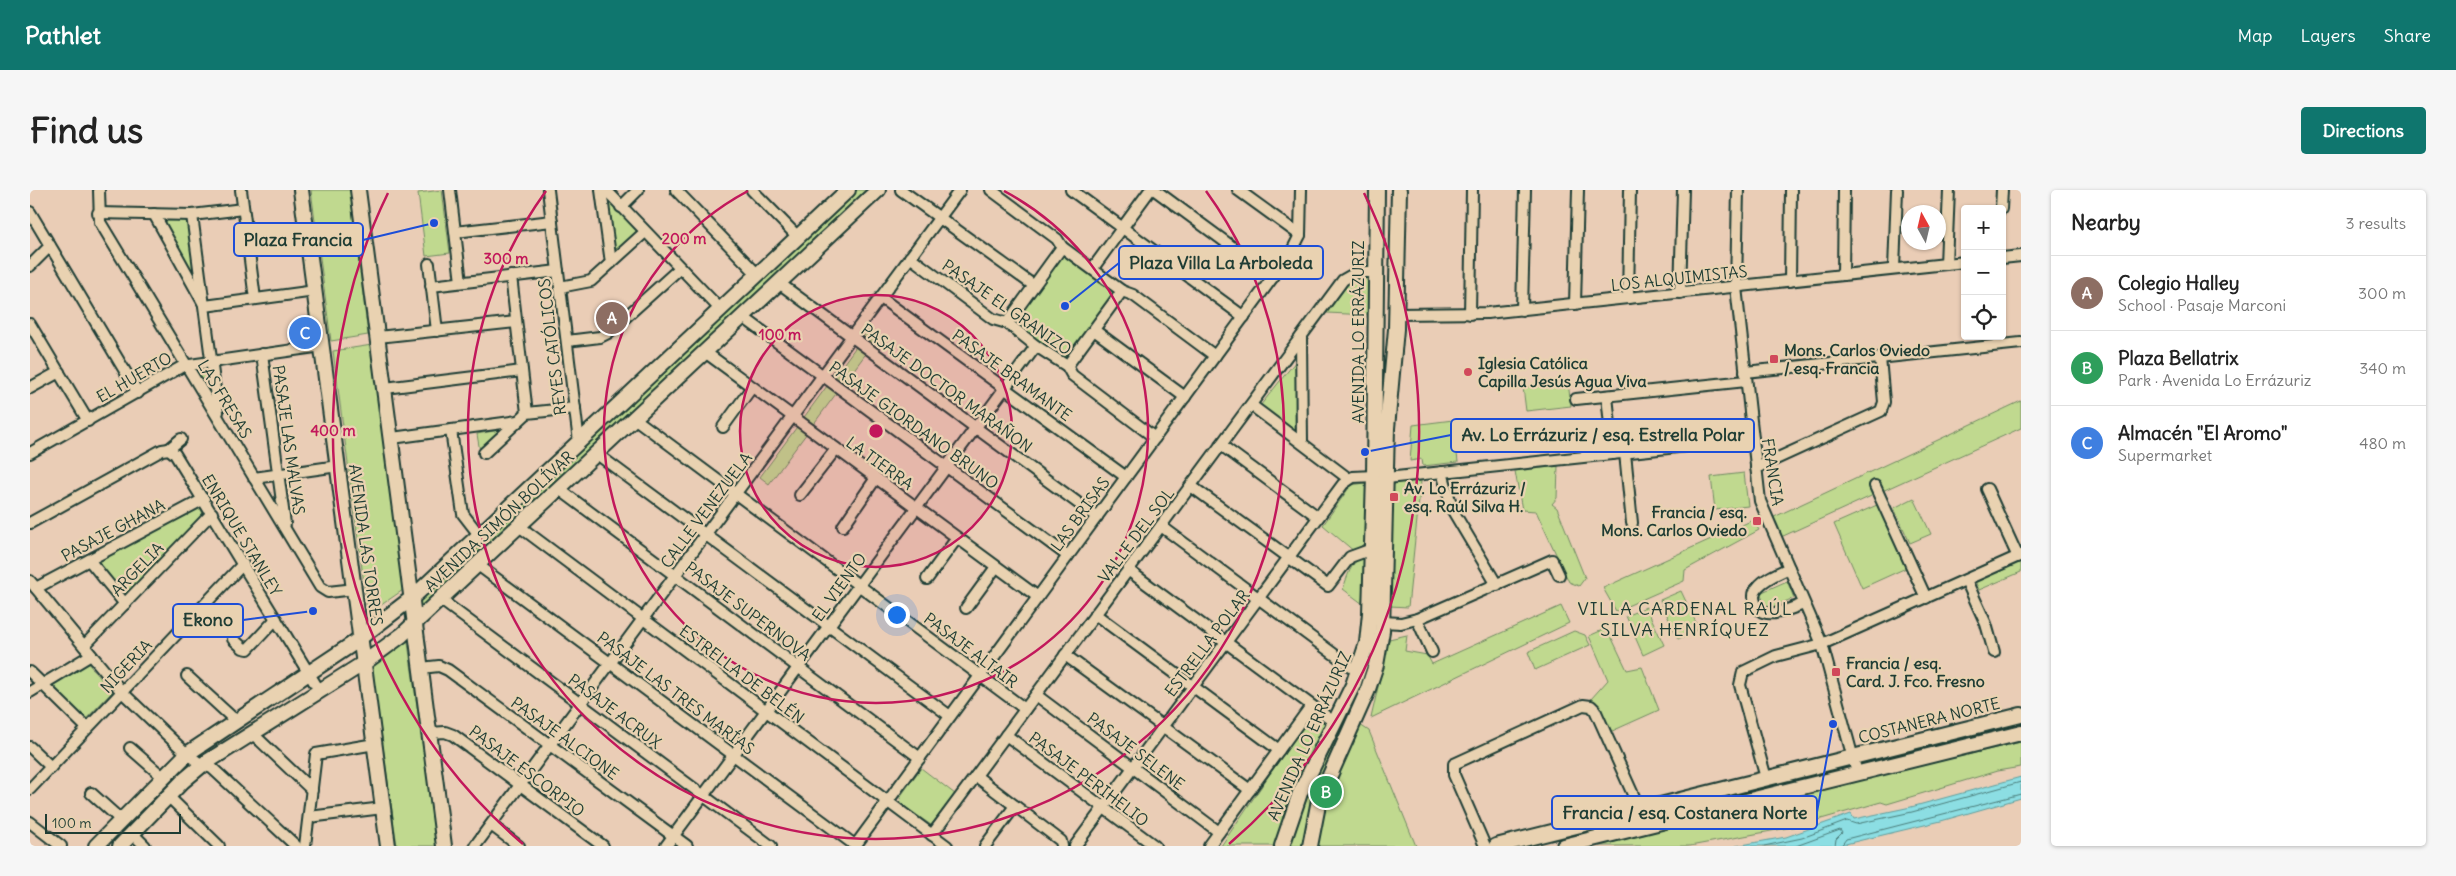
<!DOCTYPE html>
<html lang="en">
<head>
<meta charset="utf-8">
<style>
	body { margin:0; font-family:Delius,sans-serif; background:#f6f6f6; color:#222 }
	.controls { position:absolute; right:15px; top:15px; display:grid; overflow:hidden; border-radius:5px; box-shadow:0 1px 4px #0004 }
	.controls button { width:45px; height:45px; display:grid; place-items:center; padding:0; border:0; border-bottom:1px solid #e0e0e0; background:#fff; color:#222; font:25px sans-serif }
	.compass { position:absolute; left:1871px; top:15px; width:45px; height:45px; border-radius:50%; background:#fff; box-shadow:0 1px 4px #0004; rotate:352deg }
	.scale { position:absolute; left:15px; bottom:12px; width:136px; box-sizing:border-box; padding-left:5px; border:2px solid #1f3d34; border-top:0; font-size:14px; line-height:18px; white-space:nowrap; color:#1f3d34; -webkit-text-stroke:4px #e9d2b1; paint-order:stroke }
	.you { position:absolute; left:866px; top:424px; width:18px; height:18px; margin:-12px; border:4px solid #fff; border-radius:50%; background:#1a73e8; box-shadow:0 0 0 8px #1a73e833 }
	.badge { display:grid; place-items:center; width:32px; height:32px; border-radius:50%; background:#0f766e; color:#fff; font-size:16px; font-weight:700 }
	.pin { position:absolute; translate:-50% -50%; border:2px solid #fff; box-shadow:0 1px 5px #0006 }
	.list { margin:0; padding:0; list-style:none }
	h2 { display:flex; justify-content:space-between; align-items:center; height:65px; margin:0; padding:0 20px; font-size:21px }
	h2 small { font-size:16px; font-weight:400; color:#767676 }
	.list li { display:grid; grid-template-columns:32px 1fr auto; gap:15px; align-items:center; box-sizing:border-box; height:75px; padding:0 20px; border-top:1px solid #e0e0e0 }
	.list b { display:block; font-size:19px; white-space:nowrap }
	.list p { margin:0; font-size:16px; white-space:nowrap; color:#767676 }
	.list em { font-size:16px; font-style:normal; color:#767676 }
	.icon { flex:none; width:28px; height:28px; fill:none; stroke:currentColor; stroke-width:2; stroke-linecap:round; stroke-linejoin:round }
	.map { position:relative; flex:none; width:1991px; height:656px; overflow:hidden; border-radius:5px }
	header { display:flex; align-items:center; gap:30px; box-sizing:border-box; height:70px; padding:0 25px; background:#0f766e; color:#fff }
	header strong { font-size:24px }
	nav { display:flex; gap:28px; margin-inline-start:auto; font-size:18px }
	.intro { display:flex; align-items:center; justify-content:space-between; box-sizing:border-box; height:120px; padding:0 30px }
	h1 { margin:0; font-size:35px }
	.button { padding:12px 22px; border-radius:5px; background:#0f766e; color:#fff; font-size:18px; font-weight:700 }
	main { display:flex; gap:30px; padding:0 30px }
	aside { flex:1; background:#fff; border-radius:5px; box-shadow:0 1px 4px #0004 }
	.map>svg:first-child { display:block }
	.green { fill:#c0d98f; stroke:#708b62 }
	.water { fill:#8cdee3; stroke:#609e9d }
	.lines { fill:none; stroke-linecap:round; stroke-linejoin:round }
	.shore { stroke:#4b7d7a; stroke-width:1 }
	.street-casing { stroke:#1f3d34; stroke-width:14 }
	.secondary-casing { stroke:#1f3d34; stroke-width:18 }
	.street { stroke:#e9d2b1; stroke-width:10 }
	.secondary { stroke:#e9d2b1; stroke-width:14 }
	.ring { fill:none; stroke:#c2185b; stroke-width:2.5 }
	.poi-dot { fill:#d1495b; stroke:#e9d2b1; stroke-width:2 }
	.labels { text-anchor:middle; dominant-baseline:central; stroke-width:4.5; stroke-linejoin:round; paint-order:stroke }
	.street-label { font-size:16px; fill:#1f3d34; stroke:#e9d2b1 }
	.poi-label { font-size:16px; font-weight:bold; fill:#1f3d34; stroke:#e9d2b1; text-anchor:start }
	.neighbourhood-label { font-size:18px; letter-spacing:1px; fill:#1f3d34; stroke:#e9d2b1 }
	.centre { fill:#c2185b; stroke:#e9d2b1; stroke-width:2.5 }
	.ring-label { font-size:15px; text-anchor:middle; font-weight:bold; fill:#c2185b; stroke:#e9d2b1; stroke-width:4.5; stroke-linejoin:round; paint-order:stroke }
	.leader { fill:none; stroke:#1d4ed8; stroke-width:2 }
	.callout-dot { fill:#1d4ed8; stroke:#e9d2b1; stroke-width:2 }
	.callout { fill:#e9d2b1; stroke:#1d4ed8; stroke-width:2 }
	.callout-label { font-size:18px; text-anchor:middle; font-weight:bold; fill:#1f3d34 }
</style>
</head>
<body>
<header>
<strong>Pathlet</strong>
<nav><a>Map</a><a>Layers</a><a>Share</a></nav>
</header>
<div class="intro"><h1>Find us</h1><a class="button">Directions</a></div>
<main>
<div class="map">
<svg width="1991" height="656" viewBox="0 0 1991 656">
	<rect width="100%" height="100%" fill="#eacdb6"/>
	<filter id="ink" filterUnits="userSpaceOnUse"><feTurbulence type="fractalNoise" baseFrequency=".02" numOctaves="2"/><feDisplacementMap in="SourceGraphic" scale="10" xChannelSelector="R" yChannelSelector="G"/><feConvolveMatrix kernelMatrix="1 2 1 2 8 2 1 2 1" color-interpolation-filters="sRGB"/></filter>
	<g filter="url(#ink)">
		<g class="green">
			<polygon points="281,0 320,0 338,145 301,151"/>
			<polygon points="412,0 420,63 396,66 388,3"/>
			<polygon points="824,0 840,0 390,421 388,408"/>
			<polygon points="573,3 610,45 584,67"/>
			<polygon points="158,30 168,97 132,31"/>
			<polygon points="1037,65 1083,98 1085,105 1039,169 1031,169 986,136 984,128 1030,66"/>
			<polygon points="1328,87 1334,87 1339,93 1339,125 1297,123 1318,94"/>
			<polygon points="839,139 849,146 739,294 730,287"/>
			<polygon points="342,155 373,400 338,424 303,161"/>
			<polygon points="1266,171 1265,242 1230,216"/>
			<polygon points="176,177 183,210 164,178"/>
			<polygon points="1538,192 1541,216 1496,221 1493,197"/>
			<polygon points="1991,211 1991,238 1751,347 1742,328"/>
			<polygon points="1423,230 1428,272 1393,276 1392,269 1380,271 1383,235"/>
			<polygon points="486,237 451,268 447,244"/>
			<polygon points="1528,276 1527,308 1522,314 1527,318 1555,388 1549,396 1539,392 1506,321 1492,320 1485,281"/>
			<polygon points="1714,283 1718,316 1685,320 1681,287"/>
			<polygon points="1391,291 1378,417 1360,416 1363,297 1365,293"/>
			<polygon points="1335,293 1338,299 1338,349 1325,362 1293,335 1321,295"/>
			<polygon points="1884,308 1901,344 1880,353 1864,318"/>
			<polygon points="169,315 173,324 95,405 67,371"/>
			<polygon points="1847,315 1876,378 1832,398 1804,334"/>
			<polygon points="1723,330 1729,340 1655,380 1654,391 1586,421 1573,398"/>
			<path d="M1338,365L1333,414L1313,399C1318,385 1321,369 1338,365Z"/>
			<polygon points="1991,371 1991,382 1949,400 1945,391"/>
			<polygon points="1757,391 1764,408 1737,419 1730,403"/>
			<polygon points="1651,401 1669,439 1648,449 1630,410"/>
			<polygon points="1531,416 1539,433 1341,528 1359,449 1377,445 1375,461 1397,465 1402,474"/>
			<polygon points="1616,417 1634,455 1613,465 1596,426"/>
			<polygon points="1577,438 1597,480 1612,477 1629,520 1580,542 1561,509 1578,490 1559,446"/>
			<polygon points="1544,441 1555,445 1560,455 1505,480 1498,462"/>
			<polygon points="377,446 407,656 367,656 341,471"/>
			<polygon points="57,472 82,502 55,530 18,495"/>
			<polygon points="1282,522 1320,548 1327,533 1339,541 1386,656 1191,656"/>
			<polygon points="1991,552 1991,577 1967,581 1857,614 1851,612 1763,637 1660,656 1569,656 1801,597"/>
			<polygon points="891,578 925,604 901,635 871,614 870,607"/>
		</g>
		<polygon class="water" points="1991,587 1991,608 1911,631 1807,656 1706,656 1756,647 1821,624 1824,629 1881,617"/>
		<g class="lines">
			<g class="shore">
				<polyline points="1734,656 1772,648 1817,631 1826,634 1882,622 1991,592"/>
				<polyline points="1766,656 1810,640 1812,643 1806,649 1805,656"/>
				<polyline points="1811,656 1816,649 1991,604"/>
			</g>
			<g class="street-casing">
				<g id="street">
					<polyline points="69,0 70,32 290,397 298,402 325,399"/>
					<polyline points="211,0 225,109"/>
					<polyline points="420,0 431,92"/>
					<polyline points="518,0 549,252"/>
					<polyline points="571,0 581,73"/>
					<polyline points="576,0 691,120"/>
					<polyline points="646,0 728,85"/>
					<polyline points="722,0 769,48"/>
					<polyline points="871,0 1003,95"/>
					<polyline points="961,0 1027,49 1032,57 1092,101 1103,105 1185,166"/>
					<polyline points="1041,0 1214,127"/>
					<polyline points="1125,0 1243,87"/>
					<polyline points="1208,0 1270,45"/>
					<polyline points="1708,0 1706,97 1730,311 1792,454 1827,583"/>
					<polyline points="591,17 608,0"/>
					<polyline points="1971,19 1972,0"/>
					<polyline points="0,22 108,203"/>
					<polyline points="68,23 162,25 213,19"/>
					<polyline points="124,24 175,116 285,101"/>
					<polyline points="162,25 188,222"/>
					<polyline points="425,42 522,31"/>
					<polyline points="880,67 963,129 977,133 1006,156 1037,176 1042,185 1125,248"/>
					<polyline points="1972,68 1991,66"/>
					<polyline points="399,74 407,141"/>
					<polyline points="1916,74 1919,0"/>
					<polyline points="0,76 20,56"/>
					<polyline points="1063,78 1120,0"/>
					<polyline points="1864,79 1867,0"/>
					<polyline points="1813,85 1814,0"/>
					<polyline points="481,86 497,223"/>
					<polyline points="1760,91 1761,0"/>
					<polyline points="749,93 1067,327"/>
					<polyline points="401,96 528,81"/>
					<polyline points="530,97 561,91 615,42"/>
					<polyline points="1650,103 1653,0"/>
					<polyline points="851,108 1096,287"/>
					<polyline points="1598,108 1600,0"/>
					<polyline points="1545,114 1548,0"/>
					<polyline points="1492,120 1495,0"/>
					<polyline points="1367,124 1457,123 1935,72"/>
					<polyline points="1440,124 1442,0"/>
					<polyline points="713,127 1038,366"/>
					<polyline points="977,133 1032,57"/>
					<polyline points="0,134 58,231"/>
					<polyline points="1064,140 1155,207"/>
					<polyline points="348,147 486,132"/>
					<polyline points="1271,147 1272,252"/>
					<polyline points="537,151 570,147 578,143 650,78"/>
					<polyline points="675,162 1008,407"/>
					<polyline points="232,164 255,334"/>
					<polyline points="1037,176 1092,101"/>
					<polyline points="1715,182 1991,153"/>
					<polyline points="0,198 29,182"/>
					<polyline points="355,198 492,181"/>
					<polyline points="1577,206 1583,264"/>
					<polyline points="1546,209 1716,191"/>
					<polyline points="1221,215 1319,289"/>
					<polyline points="604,228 995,519"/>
					<polyline points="693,237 722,197"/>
					<polyline points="421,240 433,324 450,346"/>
					<polyline points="362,248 488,231"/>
					<polyline points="1191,255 1288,327"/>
					<polyline points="139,259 145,264 289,500"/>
					<polyline points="139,259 151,249"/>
					<polyline points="0,263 153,176 292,156"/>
					<polyline points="454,263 497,223 545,218"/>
					<polyline points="1595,263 1602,333"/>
					<polyline points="567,264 920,526"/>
					<polyline points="1726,278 1851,221 1854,212 1850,168"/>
					<polyline points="1412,282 1423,321 1467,395"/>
					<polyline points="224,288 308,276"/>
					<polyline points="1357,288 1723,249"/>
					<polyline points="1161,296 1298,396 1320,367 1342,359"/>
					<polyline points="1845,296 1896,408"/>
					<polyline points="529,299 890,568"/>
					<polyline points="1957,299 1988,367"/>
					<polyline points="770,305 806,259"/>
					<polyline points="0,333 132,260 139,259"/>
					<polyline points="489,336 917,656"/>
					<polyline points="813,336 846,288"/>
					<polyline points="1131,336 1328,482"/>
					<polyline points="59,370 95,414"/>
					<polyline points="448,375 826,656"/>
					<path d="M1759,378C1749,383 1735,388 1728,397C1724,401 1723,406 1725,412C1731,434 1761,418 1774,414"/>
					<polyline points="1098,380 1304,532"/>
					<polyline points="897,389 927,348"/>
					<polyline points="1936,390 1956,434 1964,462"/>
					<polyline points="0,391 92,502 157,564 172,575 182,578 266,656"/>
					<polyline points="6,398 174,309"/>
					<polyline points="411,410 741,656"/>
					<polyline points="936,418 966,377"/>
					<polyline points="1065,424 1249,560"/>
					<polyline points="1387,429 1402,462"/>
					<polyline points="1353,432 1371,433 1387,429 1522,370 1529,385"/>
					<polyline points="203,449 213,458 218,459 246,429"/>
					<polyline points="54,456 182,323"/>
					<polyline points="1035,465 1220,600"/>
					<polyline points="391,478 409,476 418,480 657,656"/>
					<polyline points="0,482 57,538"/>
					<polyline points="157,486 207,532"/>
					<polyline points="0,502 61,465"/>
					<polyline points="1006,505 1189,642"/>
					<polyline points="222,543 282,600"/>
					<polyline points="400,543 415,542 423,545 573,656"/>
					<polyline points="976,545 1125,656"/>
					<polyline points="0,557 21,577"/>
					<polyline points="100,558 133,587"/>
					<polyline points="946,586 1031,651 1032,656"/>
					<polyline points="1736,588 1710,495 1713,482 1746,466 1792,454 1991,365"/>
					<polyline points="0,599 213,374"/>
					<polyline points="61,603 91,630"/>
					<polyline points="138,606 189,656"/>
					<polyline points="279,627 353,618"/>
					<polyline points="0,632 31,656"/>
					<polyline points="461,635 489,656"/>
					<polyline points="102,643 115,656"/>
					<polyline points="902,645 1313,90 1327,82 1345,82"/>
					<polyline points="275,656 286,564 345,554"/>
					<polyline points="445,656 930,0"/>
					<polyline points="636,656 1006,156"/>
					<polyline points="825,656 1262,61 1270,45 1271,0"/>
					<polyline points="955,656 985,616"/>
					<polyline points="1045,656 1313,294 1323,287 1344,286"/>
					<polyline points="1179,656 1281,516"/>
					<polyline points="1455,656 1424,585 1424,574 1553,515 1561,516 1565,520 1610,620"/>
				</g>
			</g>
			<g class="secondary-casing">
				<g id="secondary">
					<polyline points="271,0 358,656"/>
					<polyline points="328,0 414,656"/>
					<polyline points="66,656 157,564 321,455 382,408 818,0"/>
					<polyline points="90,656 153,591 172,575 334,473 372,445 848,0"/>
					<polyline points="1252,656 1270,603 1323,495 1337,453 1340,423 1344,286 1347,0"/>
					<polyline points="1280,656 1289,610 1337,502 1346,475 1352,441 1357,238 1366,139 1369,0"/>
					<polyline points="1466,656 1991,525"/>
					<polyline points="1534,656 1991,543"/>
				</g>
			</g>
			<use href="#street" class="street"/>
			<use href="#secondary" class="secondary"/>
		</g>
	</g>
	<circle cx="846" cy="241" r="136" fill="#c2185b" fill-opacity=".12"/>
	<g class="ring">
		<circle cx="846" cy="241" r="136"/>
		<path d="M974 1A272 272 0 1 1 718 1"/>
		<path d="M1176 1A408 408 0 1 1 516 1"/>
		<path d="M493 654A543 543 0 0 1 358 3M1334 3A543 543 0 0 1 1199 654"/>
	</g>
	<g class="poi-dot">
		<rect x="1739" y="164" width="10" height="10" rx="2.5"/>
		<circle cx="1438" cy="182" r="5"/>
		<rect x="1359" y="302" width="10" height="10" rx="2.5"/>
		<rect x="1722" y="326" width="10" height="10" rx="2.5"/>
		<rect x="1801" y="477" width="10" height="10" rx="2.5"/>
	</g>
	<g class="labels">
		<g class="street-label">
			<text transform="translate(1649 88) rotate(-6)">LOS ALQUIMISTAS</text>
			<text transform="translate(977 117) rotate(35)">PASAJE EL GRANIZO</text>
			<text transform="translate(1328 142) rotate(-90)">AVENIDA LO ERRÁZURIZ</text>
			<text transform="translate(522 157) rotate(-97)">REYES CATÓLICOS</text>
			<text transform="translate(982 185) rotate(36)">PASAJE BRAMANTE</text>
			<text transform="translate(104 187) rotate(-30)">EL HUERTO</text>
			<text transform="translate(917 198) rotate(36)">PASAJE DOCTOR MARAÑON</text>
			<text transform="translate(195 209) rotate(59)">LAS FRESAS</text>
			<text transform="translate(884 235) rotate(36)">PASAJE GIORDANO BRUNO</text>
			<text transform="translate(259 250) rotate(82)">PASAJE LAS MALVAS</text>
			<text transform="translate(850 273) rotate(36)">LA TIERRA</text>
			<text transform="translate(1743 282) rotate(81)">FRANCIA</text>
			<text transform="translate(676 320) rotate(-53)">CALLE VENEZUELA</text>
			<text transform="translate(1050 324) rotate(-54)">LAS BRISAS</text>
			<text transform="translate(469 331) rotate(-43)">AVENIDA SIMÓN BOLÍVAR</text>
			<text transform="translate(83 340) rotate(-28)">PASAJE GHANA</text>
			<text transform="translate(212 345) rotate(59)">ENRIQUE STANLEY</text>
			<text transform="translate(1106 345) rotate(-53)">VALLE DEL SOL</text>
			<text transform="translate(336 355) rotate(82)">AVENIDA LAS TORRES</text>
			<text transform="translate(107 379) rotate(-46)">ARGELIA</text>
			<text transform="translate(809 397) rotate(-54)">EL VIENTO</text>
			<text transform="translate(718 421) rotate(37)">PASAJE SUPERNOVA</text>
			<text transform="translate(1177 453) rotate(-53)">ESTRELLA POLAR</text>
			<text transform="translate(941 460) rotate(37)">PASAJE ALTAIR</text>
			<text transform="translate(96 476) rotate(-47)">NIGERIA</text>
			<text transform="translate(712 484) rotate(37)">ESTRELLA DE BELÉN</text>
			<text transform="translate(646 503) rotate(37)">PASAJE LAS TRES MARÍAS</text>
			<text transform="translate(585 521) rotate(37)">PASAJE ACRUX</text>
			<text transform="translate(1899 530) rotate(-14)">COSTANERA NORTE</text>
			<text transform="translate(1279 546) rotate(-66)">AVENIDA LO ERRÁZURIZ</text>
			<text transform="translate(535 548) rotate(36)">PASAJE ALCIONE</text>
			<text transform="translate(1106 561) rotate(37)">PASAJE SELENE</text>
			<text transform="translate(497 581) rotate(37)">PASAJE ESCORPIO</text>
			<text transform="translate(1059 589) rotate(37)">PASAJE PERIHELIO</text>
		</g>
		<g class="poi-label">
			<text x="1754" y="160">Mons. Carlos Oviedo<tspan x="1754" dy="18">/ esq. Francia</tspan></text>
			<text x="1448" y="173">Iglesia Católica<tspan x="1448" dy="18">Capilla Jesús Agua Viva</tspan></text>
			<text x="1374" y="298">Av. Lo Errázuriz /<tspan x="1374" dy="18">esq. Raúl Silva H.</tspan></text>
			<text x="1717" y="322" text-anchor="end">Francia / esq.<tspan x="1717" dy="18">Mons. Carlos Oviedo</tspan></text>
			<text x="1816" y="473">Francia / esq.<tspan x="1816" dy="18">Card. J. Fco. Fresno</tspan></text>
		</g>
		<g class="neighbourhood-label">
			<text x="1655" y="418">VILLA CARDENAL RAÚL<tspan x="1655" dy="21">SILVA HENRÍQUEZ</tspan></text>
		</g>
	</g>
	<circle cx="846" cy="241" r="8" class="centre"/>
	<g class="ring-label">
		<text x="654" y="54">200 m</text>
		<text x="476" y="74">300 m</text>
		<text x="750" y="150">100 m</text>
		<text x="303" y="246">400 m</text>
	</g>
	<path class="leader" d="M404 33L333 50M1035 116L1089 73M1335 262L1421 245M283 421L213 430M1803 534L1787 622"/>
	<g class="callout-dot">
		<circle cx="404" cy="33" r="5"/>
		<circle cx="1035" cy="116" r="5"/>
		<circle cx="1335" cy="262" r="5"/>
		<circle cx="283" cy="421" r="5"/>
		<circle cx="1803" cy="534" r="5"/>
	</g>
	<g class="callout">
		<rect x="204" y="33" width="129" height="33" rx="5"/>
		<rect x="1089" y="56" width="204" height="33" rx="5"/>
		<rect x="1421" y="229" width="303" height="33" rx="5"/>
		<rect x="143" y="414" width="70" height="33" rx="5"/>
		<rect x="1522" y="606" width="265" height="33" rx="5"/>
	</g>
	<g class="callout-label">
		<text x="268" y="56">Plaza Francia</text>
		<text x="1191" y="79">Plaza Villa La Arboleda</text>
		<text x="1573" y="251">Av. Lo Errázuriz / esq. Estrella Polar</text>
		<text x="178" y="436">Ekono</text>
		<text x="1655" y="629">Francia / esq. Costanera Norte</text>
	</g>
</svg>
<div class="controls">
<button>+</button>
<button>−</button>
<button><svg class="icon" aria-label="locate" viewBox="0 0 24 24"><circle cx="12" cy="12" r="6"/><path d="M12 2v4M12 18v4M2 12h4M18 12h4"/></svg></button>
</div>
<svg class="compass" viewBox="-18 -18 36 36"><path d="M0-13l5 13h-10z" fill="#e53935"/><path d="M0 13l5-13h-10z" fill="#767676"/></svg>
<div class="scale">100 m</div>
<div class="you"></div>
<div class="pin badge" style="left:582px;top:128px;background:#8d6e63">A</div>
<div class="pin badge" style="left:1296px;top:602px;background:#2e9e5b">B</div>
<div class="pin badge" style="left:275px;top:143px;background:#3f7fe0">C</div>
</div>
<aside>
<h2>Nearby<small>3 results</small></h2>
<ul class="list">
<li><span class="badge" style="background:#8d6e63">A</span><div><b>Colegio Halley</b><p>School · Pasaje Marconi</p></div><em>300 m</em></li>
<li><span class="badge" style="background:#2e9e5b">B</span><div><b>Plaza Bellatrix</b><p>Park · Avenida Lo Errázuriz</p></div><em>340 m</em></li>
<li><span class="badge" style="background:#3f7fe0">C</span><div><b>Almacén &quot;El Aromo&quot;</b><p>Supermarket</p></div><em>480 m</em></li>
</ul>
</aside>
</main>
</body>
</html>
